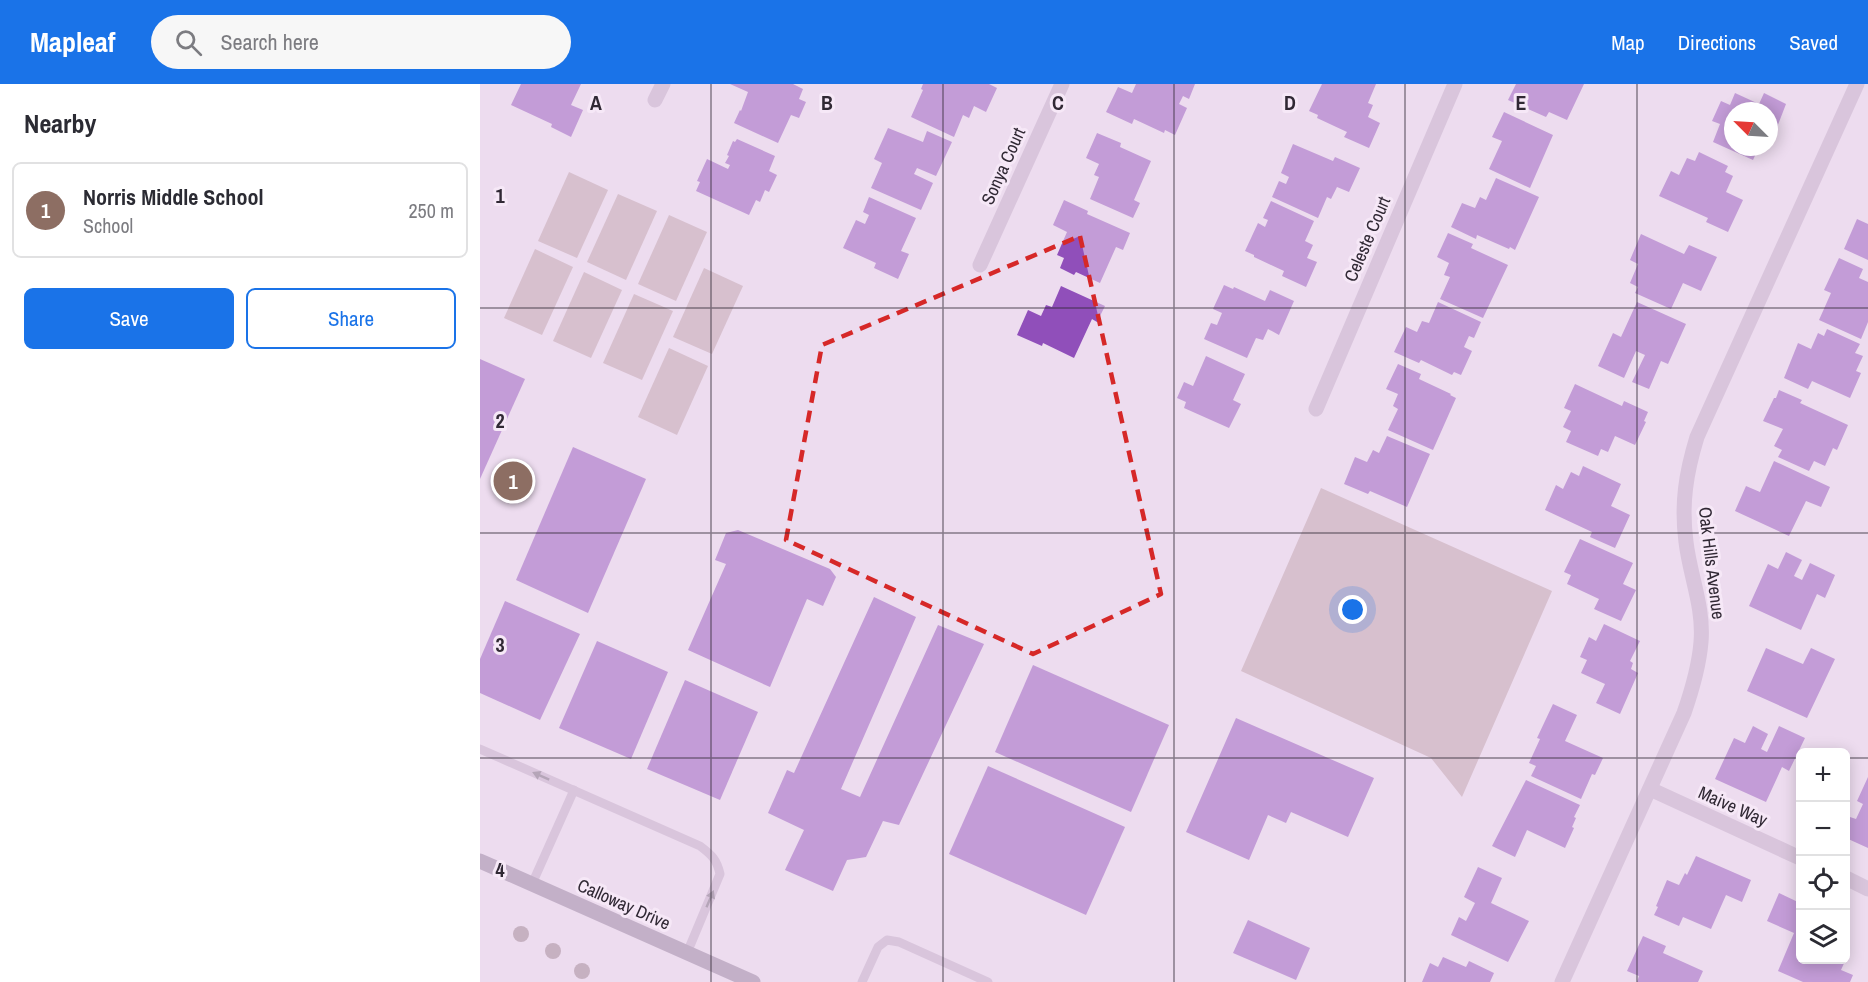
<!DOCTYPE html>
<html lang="en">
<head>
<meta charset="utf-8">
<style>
	body { margin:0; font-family:"Archivo Narrow",sans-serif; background:#f7f7f7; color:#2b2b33 }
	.controls { position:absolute; right:18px; bottom:18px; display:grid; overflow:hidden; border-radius:9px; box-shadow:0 3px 15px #0003 }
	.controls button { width:54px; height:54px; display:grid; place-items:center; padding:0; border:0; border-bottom:2px solid #e1e1e2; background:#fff; color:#2b2b33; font:30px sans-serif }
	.compass { position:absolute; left:1244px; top:18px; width:54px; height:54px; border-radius:50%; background:#fff; box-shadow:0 3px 15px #0003; rotate:294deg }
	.you { position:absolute; left:873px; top:526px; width:21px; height:21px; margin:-15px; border:4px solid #fff; border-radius:50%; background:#1a73e8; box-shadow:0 0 0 9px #1a73e833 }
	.badge { display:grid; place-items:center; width:39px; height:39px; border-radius:50%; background:#1a73e8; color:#fff; font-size:20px; font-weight:700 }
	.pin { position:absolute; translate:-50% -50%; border:3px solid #fff; box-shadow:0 2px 6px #0006 }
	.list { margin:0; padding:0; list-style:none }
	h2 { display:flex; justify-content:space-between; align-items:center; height:78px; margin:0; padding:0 24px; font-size:26px }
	h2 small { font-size:20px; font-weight:400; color:#7c7c81 }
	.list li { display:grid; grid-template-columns:39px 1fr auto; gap:18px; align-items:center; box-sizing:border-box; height:96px; margin:0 12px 12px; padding:0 12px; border:2px solid #e1e1e2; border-radius:9px }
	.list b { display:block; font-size:22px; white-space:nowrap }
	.list p { margin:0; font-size:20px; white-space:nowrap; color:#7c7c81 }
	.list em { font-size:20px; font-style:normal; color:#7c7c81 }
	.actions { display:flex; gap:12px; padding:18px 24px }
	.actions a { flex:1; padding:14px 0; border:2px solid #1a73e8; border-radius:9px; text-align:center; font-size:21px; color:#1a73e8 }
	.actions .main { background:#1a73e8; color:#fff }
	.icon { flex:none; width:33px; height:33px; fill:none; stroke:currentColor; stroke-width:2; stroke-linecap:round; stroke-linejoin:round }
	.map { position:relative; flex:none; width:1388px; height:898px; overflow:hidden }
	header { display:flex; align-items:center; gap:36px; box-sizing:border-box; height:84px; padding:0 30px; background:#1a73e8; color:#fff }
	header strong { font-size:28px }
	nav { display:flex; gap:33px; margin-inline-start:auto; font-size:21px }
	.search { width:420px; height:54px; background:#f7f7f7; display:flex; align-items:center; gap:15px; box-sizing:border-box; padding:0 21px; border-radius:33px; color:#7c7c81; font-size:22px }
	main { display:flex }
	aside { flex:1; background:#fff }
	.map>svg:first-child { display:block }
	.green { fill:#bd9da7 }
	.building { fill:#904fba }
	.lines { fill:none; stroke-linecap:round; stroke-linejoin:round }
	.service { stroke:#c1a9c6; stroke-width:9 }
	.minor { stroke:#c1a9c6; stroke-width:15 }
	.secondary { stroke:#917b9a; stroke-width:15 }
	.tree { fill:#977c8a }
	.oneway { fill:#716276 }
	.marked { fill:none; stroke:#d62828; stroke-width:4.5; stroke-dasharray:12 8; stroke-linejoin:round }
	.grid { fill:none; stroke:#302834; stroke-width:1.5; stroke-opacity:0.55 }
	.labels { text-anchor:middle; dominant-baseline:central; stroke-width:6; stroke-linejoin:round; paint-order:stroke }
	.street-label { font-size:18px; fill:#302834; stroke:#f6e8f7 }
	.grid-label { font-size:20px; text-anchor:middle; font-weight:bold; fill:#302834; stroke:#f6e8f7; stroke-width:6; stroke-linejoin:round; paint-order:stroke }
</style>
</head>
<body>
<header>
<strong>Mapleaf</strong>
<div class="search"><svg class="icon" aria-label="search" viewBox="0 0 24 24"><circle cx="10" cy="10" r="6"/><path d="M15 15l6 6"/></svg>Search here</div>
<nav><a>Map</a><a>Directions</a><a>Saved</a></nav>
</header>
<main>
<aside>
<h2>Nearby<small></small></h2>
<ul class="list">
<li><span class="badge" style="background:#8d6e63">1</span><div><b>Norris Middle School</b><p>School</p></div><em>250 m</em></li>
</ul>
<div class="actions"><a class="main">Save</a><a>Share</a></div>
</aside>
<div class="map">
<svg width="1388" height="898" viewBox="0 0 1388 898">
	<rect width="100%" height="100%" fill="#eddcef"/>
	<g class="green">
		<polygon points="89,88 128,106 97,174 58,157"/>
		<polygon points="138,110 177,127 146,196 107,178"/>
		<polygon points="189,131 227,148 196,217 158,200"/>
		<polygon points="55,165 93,183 62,251 24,234"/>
		<polygon points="224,184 263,202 232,270 193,253"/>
		<polygon points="104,188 142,206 111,274 73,257"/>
		<polygon points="154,210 193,227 162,296 123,279"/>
		<polygon points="189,264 228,282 197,351 158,333"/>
		<polygon points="841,404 1072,507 982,713 951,674 761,587"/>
	</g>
	<g class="building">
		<polygon points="41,0 101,0 91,21 103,26 91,53 71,43 72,40 31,21"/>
		<polygon points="250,0 313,0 323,5 319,15 326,18 319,34 311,31 298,59 254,39 260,26 261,27 268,8"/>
		<polygon points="443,0 509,0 517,4 506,28 494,22 489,34 483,31 474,53 431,33 443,6 441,5"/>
		<polygon points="656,0 715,0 709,15 703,12 699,20 707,24 695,51 685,46 684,49 654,35 652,40 626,28 638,3 652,9"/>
		<polygon points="842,0 896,0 888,19 893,21 888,33 900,39 889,64 864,53 867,48 837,34 838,31 829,27"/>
		<polygon points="1036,0 1104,0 1087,36 1069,28 1066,33 1028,16"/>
		<polygon points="1255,9 1279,20 1284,9 1306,20 1294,51 1289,49 1289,27 1253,27 1253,63 1279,63 1273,76 1233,58 1240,40 1232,37 1241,17 1250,21"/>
		<polygon points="1024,28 1073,51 1050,104 1009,85 1022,57 1012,53"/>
		<polygon points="408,44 443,58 447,47 472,58 456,92 437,84 434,90 453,99 441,126 391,104 402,79 394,75"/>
		<polygon points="617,49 641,59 640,63 671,77 654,116 660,119 653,134 610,115 619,93 614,91 619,80 606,74"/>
		<polygon points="257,55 295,72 289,87 297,91 289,108 285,106 280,118 276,116 269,131 216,107 220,98 217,97 227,75 248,85 250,81 245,79 249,72 247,71 253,57 255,58"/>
		<polygon points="813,60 853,77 855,73 880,84 869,108 857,103 851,115 847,113 838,134 792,113 799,97 806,100 809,93 801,89"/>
		<polygon points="1219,68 1248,82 1245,88 1253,92 1246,108 1263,116 1248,148 1226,138 1228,134 1179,112 1191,87 1199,91 1207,74 1215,77"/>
		<polygon points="1016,94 1059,113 1035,166 1030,163 1029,165 997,151 996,155 971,143 982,119 995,124 1000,113 1006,116"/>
		<polygon points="389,113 436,134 421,167 429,170 418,195 394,184 396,179 363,164 376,136 385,140 389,131 383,128"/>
		<polygon points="584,116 608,127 607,130 650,149 643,166 636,163 620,199 596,188 594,191 580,184 584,174 577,171 587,148 573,141"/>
		<polygon points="791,117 834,137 825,157 833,161 827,174 837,178 826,203 802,192 804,187 774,173 774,171 765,167 778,139 785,143 788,136 783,134"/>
		<polygon points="1377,135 1388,140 1388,176 1364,165"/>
		<polygon points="968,149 993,160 991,164 1028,181 1003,234 960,215 970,193 964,191 969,179 957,173"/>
		<polygon points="1161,150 1204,170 1209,161 1237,173 1221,207 1203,199 1191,225 1155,209 1158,203 1150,199 1158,180 1150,176"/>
		<polygon points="1359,174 1383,185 1379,194 1388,198 1388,238 1381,255 1339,236 1351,209 1344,206"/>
		<polygon points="744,201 753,205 754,203 785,217 790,206 814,217 799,251 788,245 783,256 776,254 767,274 724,255 731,239 737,241 742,229 733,225"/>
		<polygon points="581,202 625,222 617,238 612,235 594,274 563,259 562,262 537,251 548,226 561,232 566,221 572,223"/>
		<polygon points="958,218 1001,238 994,254 989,252 984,263 992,267 981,291 974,288 972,291 941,276 939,279 914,268 926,243 937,248 942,237 949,239"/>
		<polygon points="1157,218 1206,240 1188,280 1181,277 1169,305 1152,298 1165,271 1156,267 1144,294 1118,282 1133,249 1141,253"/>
		<polygon points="1347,245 1380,260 1375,269 1383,272 1376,287 1381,289 1370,314 1332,297 1328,305 1304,294 1318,259 1331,265 1338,249 1344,252"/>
		<polygon points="726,272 765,290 753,316 761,320 749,344 704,324 706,318 697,314 704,298 713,302"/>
		<polygon points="0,275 45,295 0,395"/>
		<polygon points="918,280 941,290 939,295 971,310 970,311 976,314 953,366 908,346 918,325 913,322 918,310 906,305"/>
		<polygon points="1095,300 1142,322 1144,317 1168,328 1164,337 1166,338 1155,361 1135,352 1128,368 1121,365 1118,372 1086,358 1091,347 1083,343 1091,327 1084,324"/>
		<polygon points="1299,306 1322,316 1320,319 1368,341 1357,366 1353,364 1345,382 1334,377 1329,387 1298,373 1302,366 1294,362 1303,345 1283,337 1294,314 1296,314"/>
		<polygon points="907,352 950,370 927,423 890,407 888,410 864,400 875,373 887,378 893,366 899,369"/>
		<polygon points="93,363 166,395 108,529 36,496"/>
		<polygon points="1294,377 1350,403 1341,423 1326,417 1309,452 1255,427 1266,402 1280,408"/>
		<polygon points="1103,382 1141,400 1131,422 1150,431 1135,464 1110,453 1112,448 1065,426 1076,401 1083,405 1091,388 1099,392"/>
		<polygon points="258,446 350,485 356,493 343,522 327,515 290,603 208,566 246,480 235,476 246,449"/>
		<polygon points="1100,455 1153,479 1143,500 1156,506 1141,537 1114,525 1119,515 1087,500 1091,491 1084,488"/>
		<polygon points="1306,468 1322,476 1314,492 1322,496 1330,479 1355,491 1345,514 1337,510 1321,546 1269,522 1288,480 1298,485"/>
		<polygon points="394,513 436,533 361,705 380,713 458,541 504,560 419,741 403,737 386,773 367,776 353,807 305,786 324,746 288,729 307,686 314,689"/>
		<polygon points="25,517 100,550 60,636 0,609 0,575"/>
		<polygon points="1124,540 1160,557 1150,577 1153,579 1151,585 1158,589 1140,630 1116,619 1125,600 1101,589 1107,576 1100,573 1109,553 1116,557"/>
		<polygon points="117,557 188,588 151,675 79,644"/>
		<polygon points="1286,564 1323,580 1331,564 1355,575 1327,634 1267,607"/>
		<polygon points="553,581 689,641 651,728 515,668"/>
		<polygon points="205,596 278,628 240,716 167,685"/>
		<polygon points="1073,620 1097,631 1085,657 1123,674 1115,691 1112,690 1101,715 1051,692 1056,682 1049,679 1060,655 1057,654"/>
		<polygon points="756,634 894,694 868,753 811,728 806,739 788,731 769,776 706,748"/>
		<polygon points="1273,642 1288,650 1281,665 1287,668 1299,642 1325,654 1309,687 1302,683 1286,718 1235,695 1254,654 1265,659"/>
		<polygon points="508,682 645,743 606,831 469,770"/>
		<polygon points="1388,693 1388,764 1366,754 1366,743 1370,733 1376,735 1383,720 1377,717"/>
		<polygon points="1046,696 1100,721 1094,733 1096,734 1092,743 1094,744 1085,764 1047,746 1035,773 1012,762"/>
		<polygon points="1216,772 1271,796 1262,818 1246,811 1231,845 1203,833 1199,842 1174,831 1178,823 1176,822 1187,796 1199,801 1205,789 1207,791"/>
		<polygon points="998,783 1022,794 1011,819 1049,837 1028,878 971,851 979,833 986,837 995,819 984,813"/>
		<polygon points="1299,809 1320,819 1320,876 1366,876 1366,864 1370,866 1361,886 1373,891 1370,898 1323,898 1298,887 1314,849 1287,837"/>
		<polygon points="768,836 830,864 816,896 753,869"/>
		<polygon points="1163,852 1186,862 1183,869 1223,887 1218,898 1157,898 1159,892 1147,887"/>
		<polygon points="963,873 986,883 989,877 1014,889 1010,898 942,898 950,879 958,883"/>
	</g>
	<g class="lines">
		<g class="service">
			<path d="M0,665L220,762C232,771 237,776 240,790L207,869"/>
			<polyline points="52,800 94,706"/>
			<polyline points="382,898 398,863 407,856 419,858 508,898"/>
		</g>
		<g class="minor">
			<polyline points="175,16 183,0"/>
			<polyline points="500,181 582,0"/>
			<polyline points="836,325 975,0"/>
			<polyline points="1170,705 1320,774"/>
			<polyline points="1366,794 1388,805"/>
			<path d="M1082,898L1204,629C1212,606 1219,583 1221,558C1224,523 1210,492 1206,458C1201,420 1206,389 1217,353L1377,0"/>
		</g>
		<polyline class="secondary" points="0,777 273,898"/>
	</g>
	<g class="tree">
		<circle cx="41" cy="850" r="8"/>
		<circle cx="73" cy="867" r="8"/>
		<circle cx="102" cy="887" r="8"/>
	</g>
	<defs><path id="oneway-solid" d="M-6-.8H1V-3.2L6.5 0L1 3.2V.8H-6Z" transform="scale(1.5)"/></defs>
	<g class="oneway">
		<use href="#oneway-solid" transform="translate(61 692) rotate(-156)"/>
		<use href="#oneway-solid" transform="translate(230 815) rotate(-67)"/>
	</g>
	<path d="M0 0H1388V898H0ZM600,152L681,510L553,570L306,456L342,261Z" fill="#eddcef" fill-opacity=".55" fill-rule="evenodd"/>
	<path class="marked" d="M600,152L681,510L553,570L306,456L342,261Z"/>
	<path class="grid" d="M231,0V898M463,0V898M694,0V898M925,0V898M1157,0V898M0,224H1388M0,449H1388M0,674H1320M1366,674H1388"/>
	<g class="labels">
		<g class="street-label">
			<text transform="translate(523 82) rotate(-66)">Sonya Court</text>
			<text transform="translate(887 155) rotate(-67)">Celeste Court</text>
			<text transform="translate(1232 479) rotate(83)">Oak Hills Avenue</text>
			<text transform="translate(1253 722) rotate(24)">Maive Way</text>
			<text transform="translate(144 820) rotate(24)">Calloway Drive</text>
		</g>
	</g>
	<g class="grid-label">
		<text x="116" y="26">A</text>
		<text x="347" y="26">B</text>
		<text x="578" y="26">C</text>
		<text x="810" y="26">D</text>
		<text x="1041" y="26">E</text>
		<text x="20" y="119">1</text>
		<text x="20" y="344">2</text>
		<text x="20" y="568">3</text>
		<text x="20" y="793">4</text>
	</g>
</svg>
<div class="controls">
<button>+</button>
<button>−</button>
<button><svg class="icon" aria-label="locate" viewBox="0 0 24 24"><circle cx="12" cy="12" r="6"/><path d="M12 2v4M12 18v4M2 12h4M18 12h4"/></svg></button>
<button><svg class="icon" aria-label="layers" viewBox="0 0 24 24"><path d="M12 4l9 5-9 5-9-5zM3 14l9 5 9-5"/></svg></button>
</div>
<svg class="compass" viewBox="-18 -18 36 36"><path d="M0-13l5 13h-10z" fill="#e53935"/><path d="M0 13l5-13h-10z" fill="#7c7c81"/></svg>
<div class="you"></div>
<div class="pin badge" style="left:33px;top:397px;background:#8d6e63">1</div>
</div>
</main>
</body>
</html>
